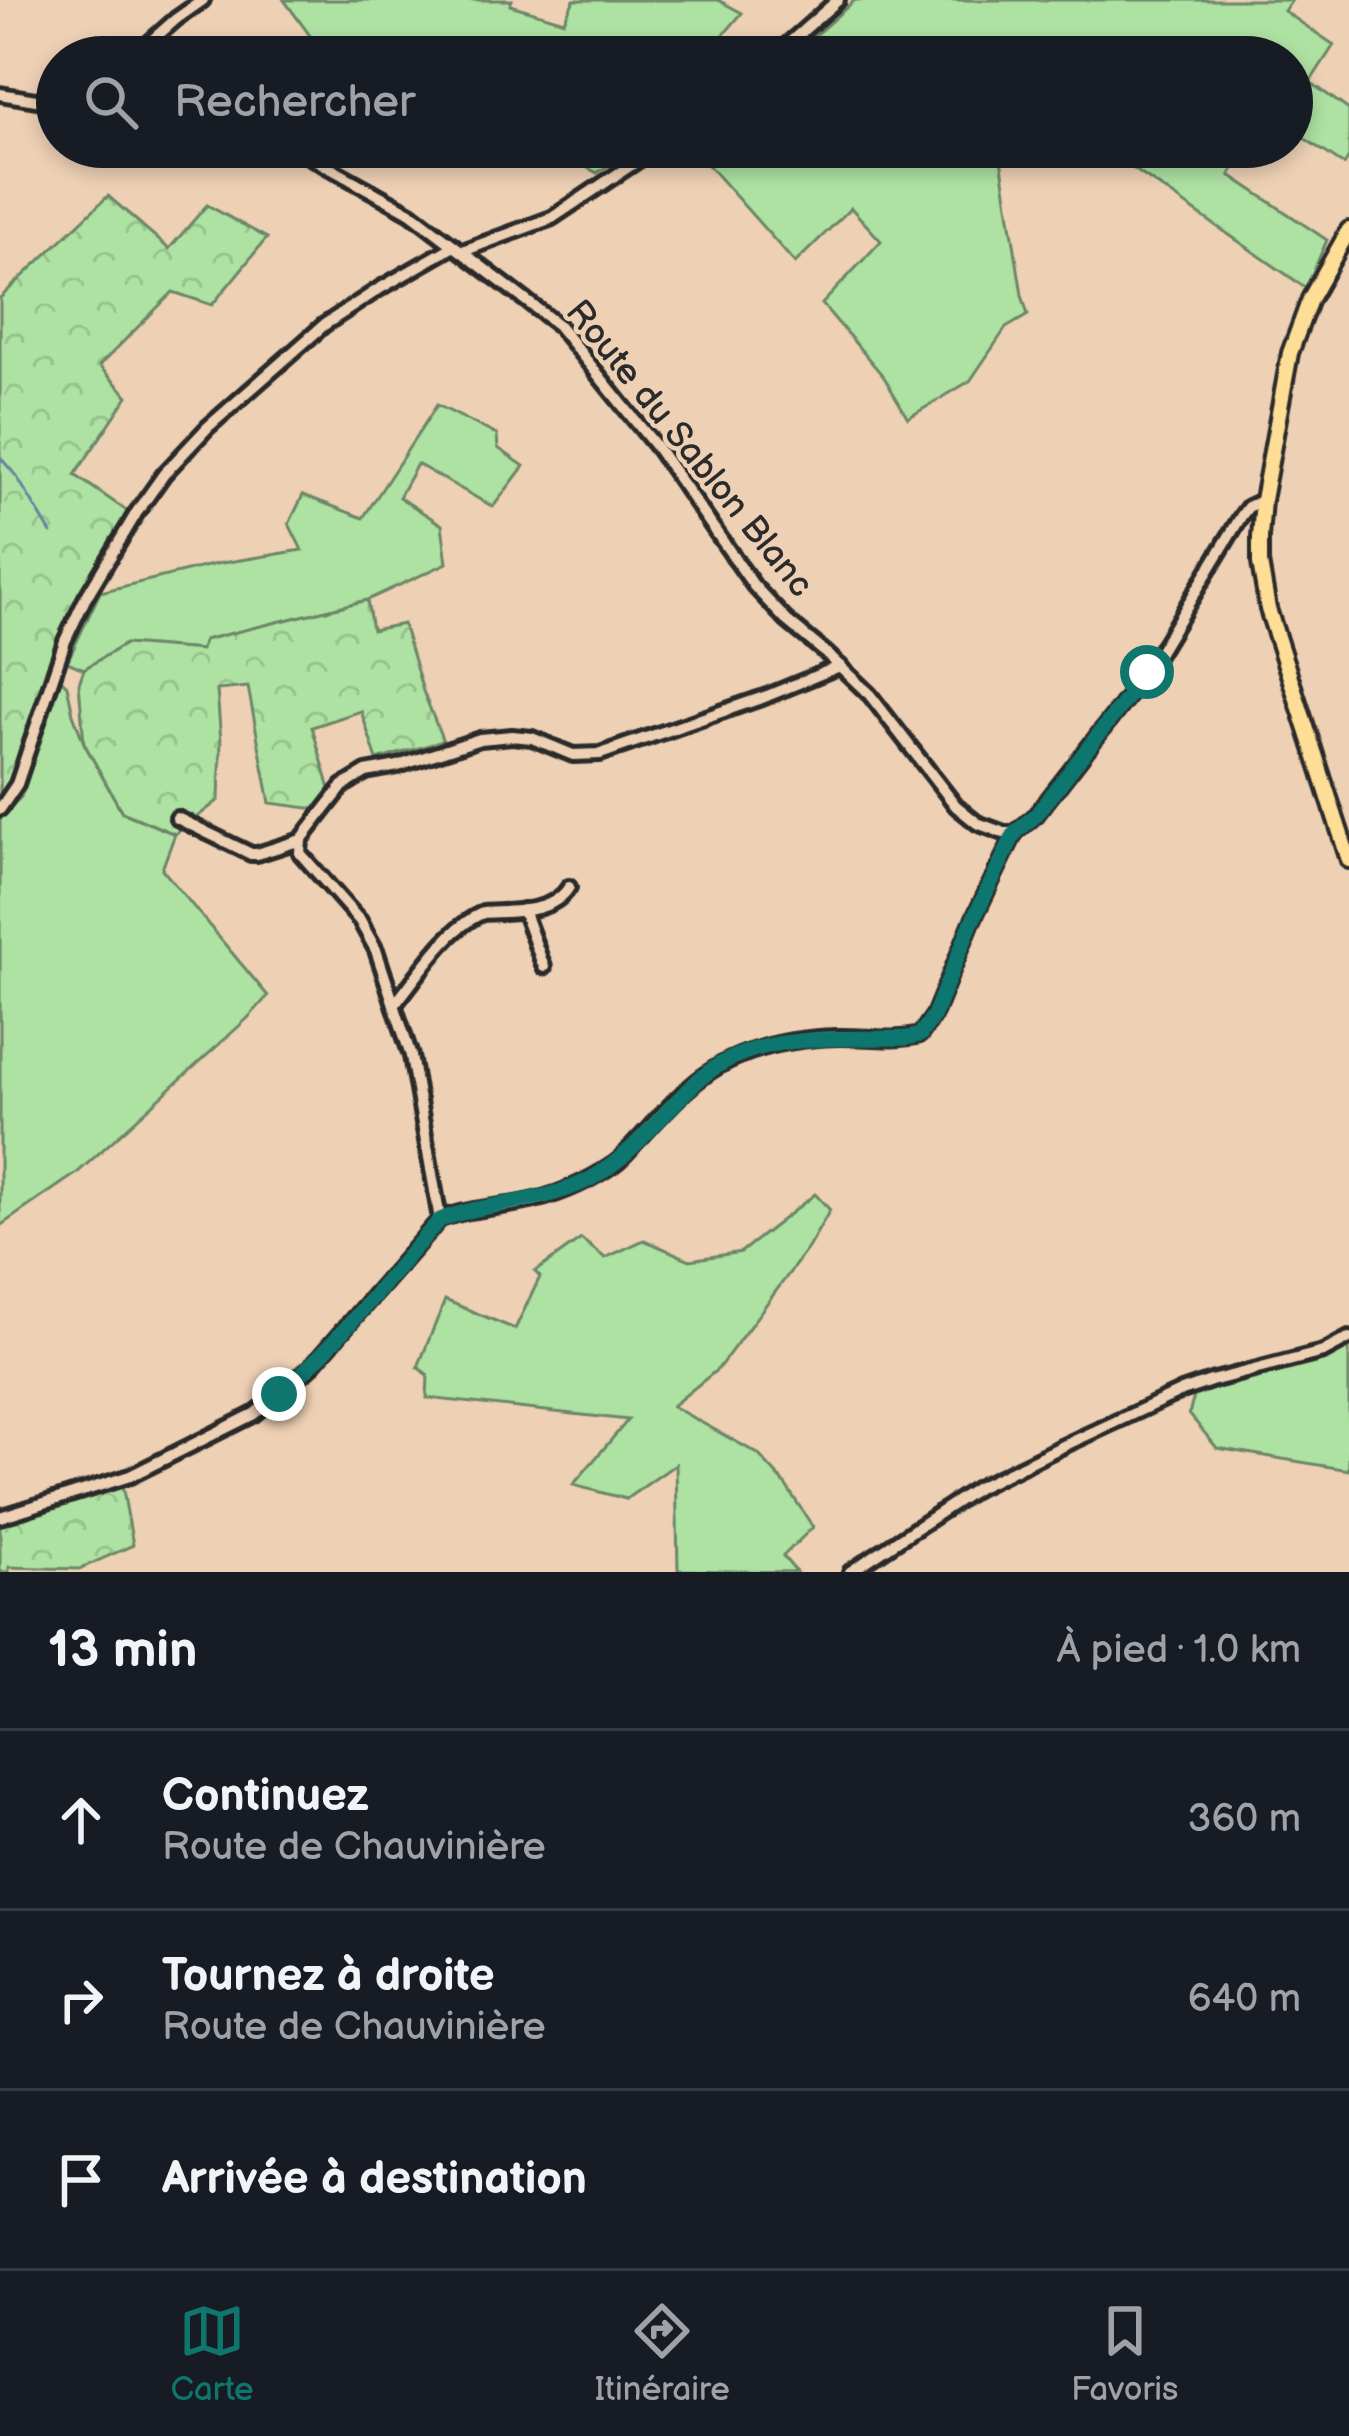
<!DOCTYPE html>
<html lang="fr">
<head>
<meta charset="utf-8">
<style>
	body { margin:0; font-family:"Balsamiq Sans",sans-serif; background:#242831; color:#f1f3f6 }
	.stop { position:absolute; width:36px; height:36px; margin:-27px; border:9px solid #0f766e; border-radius:50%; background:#fff }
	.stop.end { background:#0f766e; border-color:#fff; box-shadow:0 3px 12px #0008 }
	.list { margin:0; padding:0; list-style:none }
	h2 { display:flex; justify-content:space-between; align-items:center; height:156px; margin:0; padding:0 48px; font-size:51px }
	h2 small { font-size:39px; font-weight:400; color:#9ea1a6 }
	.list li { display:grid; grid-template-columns:78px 1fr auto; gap:36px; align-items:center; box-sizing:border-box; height:180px; padding:0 48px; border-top:3px solid #363941 }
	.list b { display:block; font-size:45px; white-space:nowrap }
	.list p { margin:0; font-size:39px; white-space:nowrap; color:#9ea1a6 }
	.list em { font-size:39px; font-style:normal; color:#9ea1a6 }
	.icon { flex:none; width:66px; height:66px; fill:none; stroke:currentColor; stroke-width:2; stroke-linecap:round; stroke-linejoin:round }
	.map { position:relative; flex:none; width:1349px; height:1572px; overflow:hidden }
	.search { position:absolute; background:#171b24; box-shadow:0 6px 18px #0003; left:36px; right:36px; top:36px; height:132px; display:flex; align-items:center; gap:30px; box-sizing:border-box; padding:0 42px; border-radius:66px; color:#9ea1a6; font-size:45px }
	.sheet { height:696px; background:#171b24 }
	nav { display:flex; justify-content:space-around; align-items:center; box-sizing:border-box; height:168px; border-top:3px solid #363941; background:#171b24; font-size:33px; color:#9ea1a6 }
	nav a { display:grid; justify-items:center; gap:6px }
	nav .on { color:#0f766e }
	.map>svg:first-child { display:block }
	.green { fill:#aee2a3; stroke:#6c8667; stroke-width:3 }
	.forest { fill:url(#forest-crowns); stroke:#6c8667; stroke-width:3 }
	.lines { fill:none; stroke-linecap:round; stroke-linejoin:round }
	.stream { stroke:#68859f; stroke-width:3 }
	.minor-casing { stroke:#2b2b2b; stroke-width:20 }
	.major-casing { stroke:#2b2b2b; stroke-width:22 }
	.minor { stroke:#eed1b5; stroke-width:10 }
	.major { stroke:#fedd96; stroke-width:14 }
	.route { stroke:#0f766e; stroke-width:15 }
	.labels { text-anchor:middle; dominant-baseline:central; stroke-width:9; stroke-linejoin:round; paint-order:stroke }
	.street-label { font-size:36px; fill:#2b2b2b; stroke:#eed1b5 }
</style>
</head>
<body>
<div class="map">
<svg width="1349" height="1572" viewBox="0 0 1349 1572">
	<defs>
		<pattern id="forest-crowns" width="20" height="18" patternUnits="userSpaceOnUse" patternTransform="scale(3)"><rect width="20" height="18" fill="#aee2a3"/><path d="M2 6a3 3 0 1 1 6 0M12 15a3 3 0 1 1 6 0" fill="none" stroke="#96c28c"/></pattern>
	</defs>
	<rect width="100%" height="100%" fill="#eed1b5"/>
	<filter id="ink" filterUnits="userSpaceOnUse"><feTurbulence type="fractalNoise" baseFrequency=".00833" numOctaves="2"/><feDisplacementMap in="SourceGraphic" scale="24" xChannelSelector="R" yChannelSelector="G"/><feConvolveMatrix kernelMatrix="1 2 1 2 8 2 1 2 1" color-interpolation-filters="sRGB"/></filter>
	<g filter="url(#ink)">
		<g class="green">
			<polygon points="284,0 512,0 510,5 564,21 574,0 718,0 742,13 705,57 332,57 319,48"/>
			<polygon points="855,0 1292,0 1284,11 1334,45 1310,82 1349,110 1349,157 1344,165 1292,130 1292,57 790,57"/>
			<polygon points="551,147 637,147 597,173"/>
			<polygon points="692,147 1019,147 1001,159 1022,295 1028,315 1006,328 970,381 908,418 884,377 822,304 881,241 851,208 795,263"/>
			<polygon points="1102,147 1247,147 1230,175 1327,240 1306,288"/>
			<polygon points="437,405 497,435 498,448 524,466 493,507 417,464 399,497 442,525 447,563 367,600 204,640 201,650 125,644 84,669 67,662 100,592 216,564 302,550 289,524 303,495 363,518"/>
			<polygon points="61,679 67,685 73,714 84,743 122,812 175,834 162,869 268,996 248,1018 77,1173 0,1226 0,818 21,797"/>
			<polygon points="815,1194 830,1210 808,1248 718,1369 672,1406 758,1454 785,1484 813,1527 783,1556 796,1572 678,1570 676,1464 626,1499 573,1485 628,1420 427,1398 428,1375 418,1367 445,1300 515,1329 540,1277 535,1272 581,1239 605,1258 644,1240 690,1260 741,1252"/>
			<path d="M1349,1345V1470L1217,1448L1189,1414L1195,1393C1244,1372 1304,1375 1349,1345Z"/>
		</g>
		<g class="forest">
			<polygon points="108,196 169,249 207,205 267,238 212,305 173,292 99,366 128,396 75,475 127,511 47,666 17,770 0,796 0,298"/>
			<polygon points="367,600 372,630 403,624 423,691 443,741 377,760 361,711 312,727 330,789 316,809 270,803 248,687 217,690 221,742 219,800 175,834 122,812 84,743 79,683 84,669 125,644 201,650 204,640"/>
			<polygon points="120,1474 133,1545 79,1569 9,1567 9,1572 0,1572 0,1513"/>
		</g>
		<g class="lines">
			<polyline class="stream" points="0,457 17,477 51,533"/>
			<g class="minor-casing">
				<g id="minor">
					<polyline points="133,57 176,19 203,0"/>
					<polyline points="773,57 838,0"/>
					<polyline points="0,94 36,100 57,97"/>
					<polyline points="292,147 411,213 558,325 658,449 754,586 786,620 826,653 870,695 956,806 977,823 1004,833 1015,833"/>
					<polyline points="463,251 552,218 658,147"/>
					<polyline points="0,809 17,784 65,641 85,599 137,512 164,474 208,427 324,325 379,289 454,246"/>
					<polyline points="177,818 251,854 257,854 301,840 343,786 366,772 398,766 480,739 512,736 532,738 573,755 600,754 767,696 840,666"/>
					<polyline points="301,840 300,853 360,921 376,950 411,1056 440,1219"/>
					<polyline points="523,910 544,967"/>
					<path d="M395,1004C418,976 449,926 483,913C512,911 553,914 569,887"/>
					<path d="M0,1517L130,1476L254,1414L310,1368L440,1219C467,1209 493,1208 521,1203C554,1197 586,1183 614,1164C624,1157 631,1147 640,1138C665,1111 695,1076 730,1060C762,1045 802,1038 837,1037C865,1036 892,1042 920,1035L934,1015L971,924L1015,833L1036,815L1147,672L1242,515L1248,507L1263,500"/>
					<polyline points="850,1572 977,1488 1061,1447 1182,1391 1211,1381 1323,1352 1349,1338"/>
				</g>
			</g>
			<g class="major-casing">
				<polyline id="major" points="1349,230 1310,299 1290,353 1263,500 1260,537 1260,563 1268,609 1349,860"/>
			</g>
			<use href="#minor" class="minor"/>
			<use href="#major" class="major"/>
		</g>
	</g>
	<g class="lines" filter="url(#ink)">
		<path class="route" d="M279,1394C340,1343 386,1278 440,1220C490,1200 543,1205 592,1178C635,1154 664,1110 701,1078C757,1030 839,1040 907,1038L920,1035L934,1015L971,924L1015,833L1036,815L1147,672"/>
	</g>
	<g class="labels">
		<g class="street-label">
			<text transform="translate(689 449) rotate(51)">Route du Sablon Blanc</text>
		</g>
	</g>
</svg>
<div class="stop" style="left:1147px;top:672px"></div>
<div class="stop end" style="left:279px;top:1394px"></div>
<div class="search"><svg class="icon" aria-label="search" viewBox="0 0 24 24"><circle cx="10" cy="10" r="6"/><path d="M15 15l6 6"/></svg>Rechercher</div>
</div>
<section class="sheet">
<h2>13 min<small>À pied · 1.0 km</small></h2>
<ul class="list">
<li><svg class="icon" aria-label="ahead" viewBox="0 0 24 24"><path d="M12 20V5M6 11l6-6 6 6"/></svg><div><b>Continuez</b><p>Route de Chauvinière</p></div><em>360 m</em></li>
<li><svg class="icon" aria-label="right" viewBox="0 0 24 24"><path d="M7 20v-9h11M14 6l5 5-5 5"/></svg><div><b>Tournez à droite</b><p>Route de Chauvinière</p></div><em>640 m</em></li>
<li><svg class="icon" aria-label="arrive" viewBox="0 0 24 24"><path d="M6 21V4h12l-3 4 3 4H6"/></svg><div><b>Arrivée à destination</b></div></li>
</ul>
</section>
<nav>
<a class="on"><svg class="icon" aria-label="map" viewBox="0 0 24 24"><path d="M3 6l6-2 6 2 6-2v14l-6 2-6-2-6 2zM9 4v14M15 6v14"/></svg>Carte</a>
<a><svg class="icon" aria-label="directions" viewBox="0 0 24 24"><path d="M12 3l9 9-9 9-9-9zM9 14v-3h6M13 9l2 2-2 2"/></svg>Itinéraire</a>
<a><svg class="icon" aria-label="saved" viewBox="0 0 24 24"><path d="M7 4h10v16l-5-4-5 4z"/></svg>Favoris</a>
</nav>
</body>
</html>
